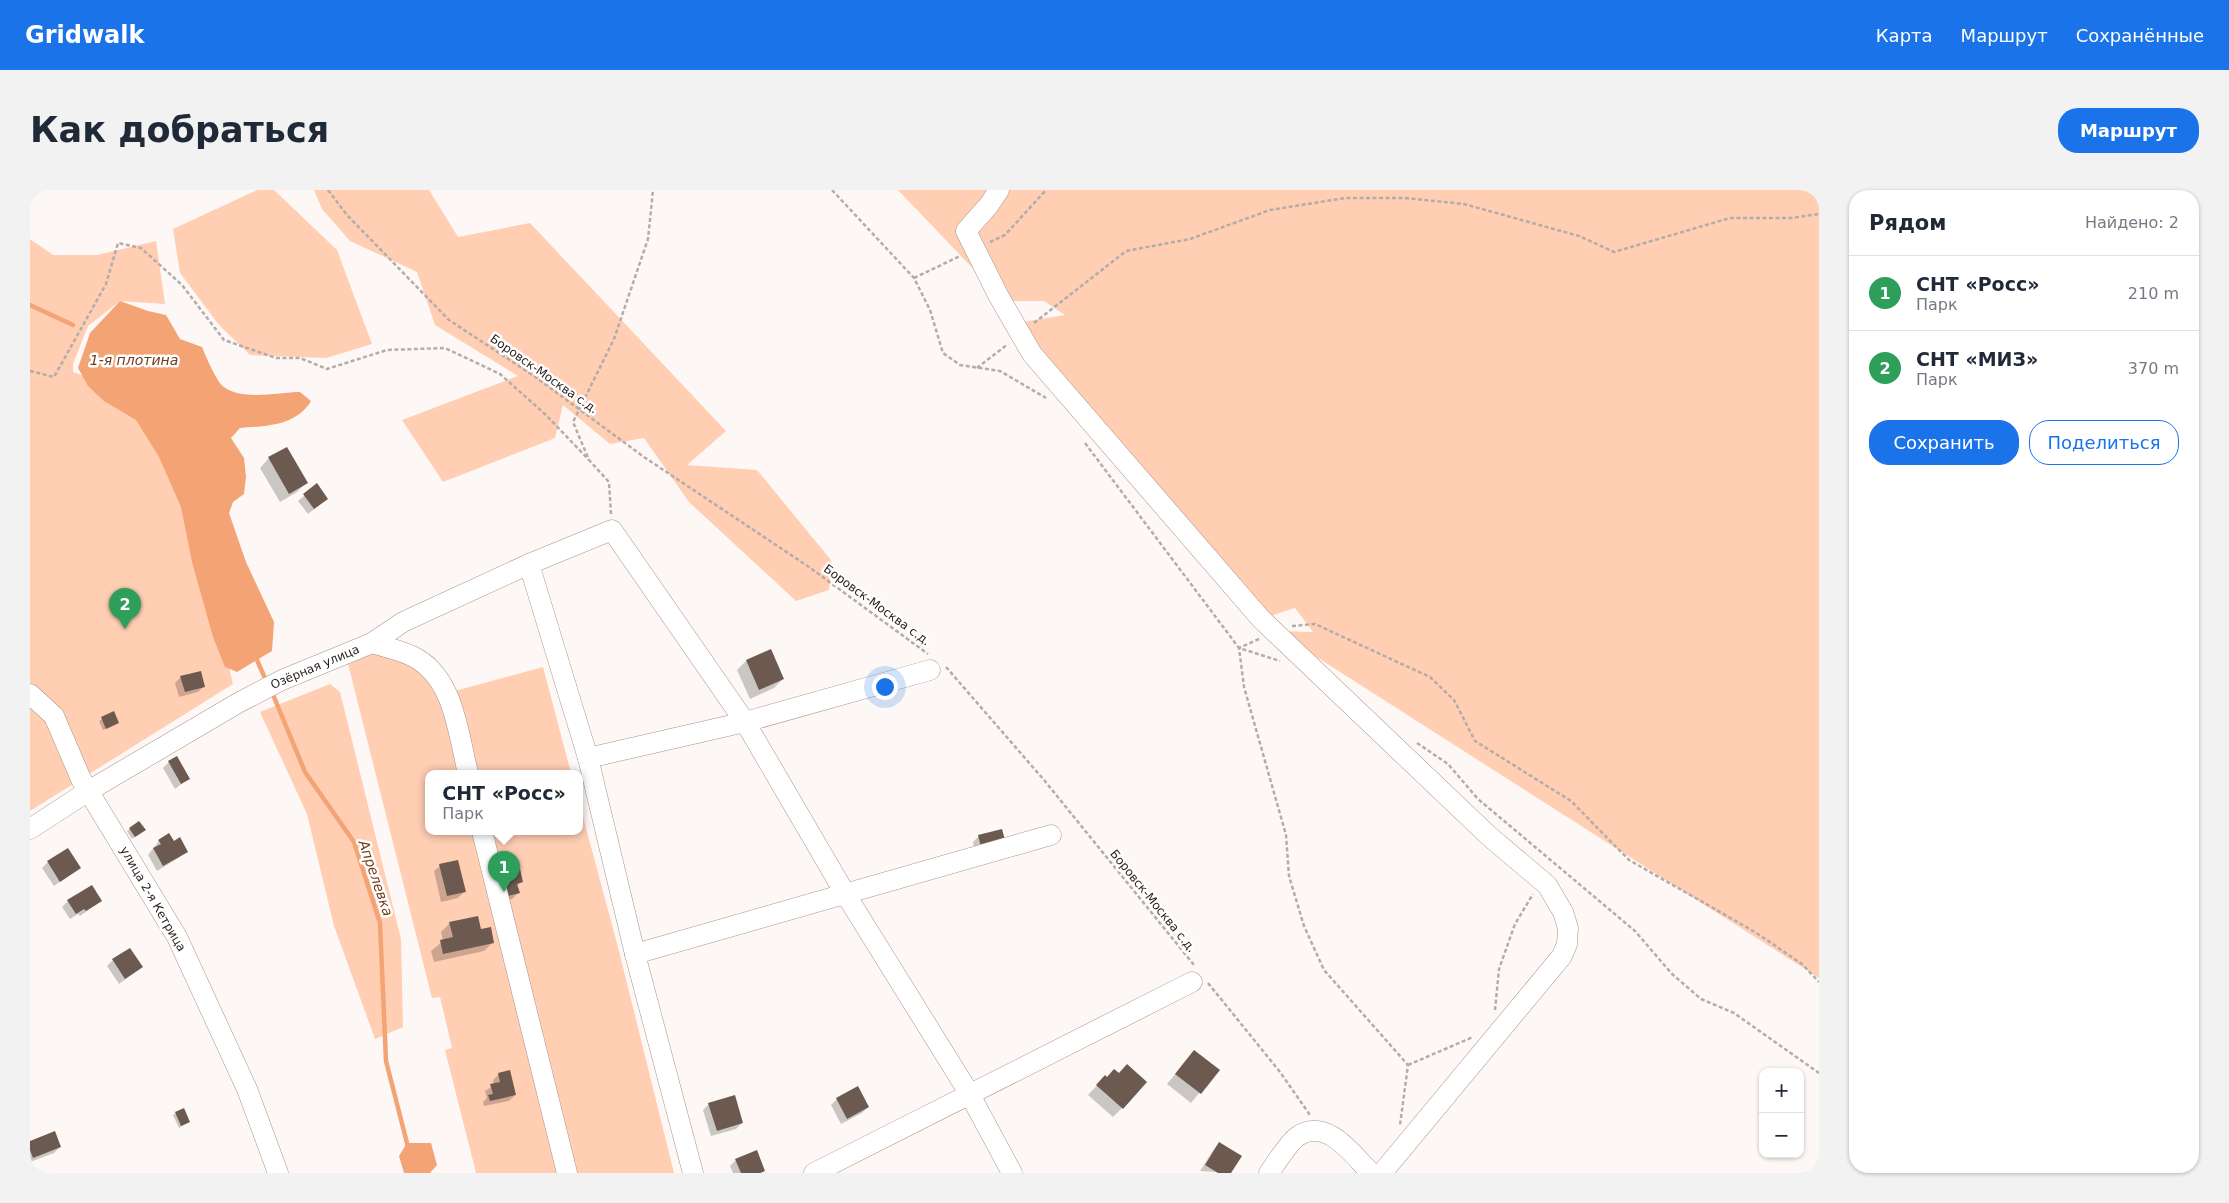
<!DOCTYPE html>
<html lang="ru">
<head>
<meta charset="utf-8">
<style>
	body { margin:0; font-family:"DejaVu Sans",sans-serif; background:#f2f2f3; color:#1f2937 }
	.controls { position:absolute; right:15px; bottom:15px; display:grid; overflow:hidden; border-radius:10px; box-shadow:0 1px 4px #0004 }
	.controls button { width:45px; height:45px; display:grid; place-items:center; padding:0; border:0; border-bottom:1px solid #e0e1e3; background:#fff; color:#1f2937; font:25px sans-serif }
	.you { position:absolute; left:854px; top:496px; width:18px; height:18px; margin:-12px; border:4px solid #fff; border-radius:50%; background:#1a73e8; box-shadow:0 0 0 8px #1a73e833 }
	.badge { display:grid; place-items:center; width:32px; height:32px; border-radius:50%; background:#1a73e8; color:#fff; font-size:16px; font-weight:700 }
	.pin { position:absolute; translate:-50% -41px; filter:drop-shadow(0 1px 2px #0008) }
	.pin::after { content:''; position:absolute; top:26px; width:18px; height:15px; background:inherit; clip-path:polygon(0 0,100% 0,50% 100%) }
	.popup { position:absolute; left:395px; top:580px; width:158px; height:65px; box-sizing:border-box; display:grid; place-content:center; border-radius:10px; background:#fff; filter:drop-shadow(0 1px 4px #0005); font-size:16px; white-space:nowrap; color:#747a83 }
	.popup b { font-size:19px; color:#1f2937 }
	.popup::after { content:''; position:absolute; left:50%; top:100%; margin-left:-10px; border:10px solid transparent; border-top-color:#fff }
	.list { margin:0; padding:0; list-style:none }
	h2 { display:flex; justify-content:space-between; align-items:center; height:65px; margin:0; padding:0 20px; font-size:21px }
	h2 small { font-size:16px; font-weight:400; color:#747a83 }
	.list li { display:grid; grid-template-columns:32px 1fr auto; gap:15px; align-items:center; box-sizing:border-box; height:75px; padding:0 20px; border-top:1px solid #e0e1e3 }
	.list b { display:block; font-size:19px; white-space:nowrap }
	.list p { margin:0; font-size:16px; white-space:nowrap; color:#747a83 }
	.list em { font-size:16px; font-style:normal; color:#747a83 }
	.actions { display:flex; gap:10px; padding:15px 20px }
	.actions a { flex:1; padding:11px 0; border:1px solid #1a73e8; border-radius:20px; text-align:center; font-size:18px; color:#1a73e8 }
	.actions .main { background:#1a73e8; color:#fff }
	.map { position:relative; flex:none; width:1789px; height:983px; overflow:hidden; border-radius:20px }
	header { display:flex; align-items:center; gap:30px; box-sizing:border-box; height:70px; padding:0 25px; background:#1a73e8; color:#fff }
	header strong { font-size:24px }
	nav { display:flex; gap:28px; margin-inline-start:auto; font-size:18px }
	.intro { display:flex; align-items:center; justify-content:space-between; box-sizing:border-box; height:120px; padding:0 30px }
	h1 { margin:0; font-size:35px }
	.button { padding:12px 22px; border-radius:20px; background:#1a73e8; color:#fff; font-size:18px; font-weight:700 }
	main { display:flex; gap:30px; padding:0 30px }
	aside { flex:1; background:#fff; border-radius:20px; box-shadow:0 1px 4px #0004 }
	.map>svg:first-child { display:block }
	.green { fill:#ffceb3 }
	.water { fill:#f4a374 }
	.shadow { fill:#0003 }
	.lines { fill:none; stroke-linecap:round; stroke-linejoin:round }
	.stream { stroke:#f4a374; stroke-width:4.5 }
	.building { fill:#6c594f }
	.minor-casing { stroke:#aa9589; stroke-width:21 }
	.path { stroke:#b3adaa; stroke-width:2.5; stroke-dasharray:4 2.5; stroke-linecap:butt }
	.minor { stroke:#fff; stroke-width:20 }
	.labels { text-anchor:middle; dominant-baseline:central; stroke-width:5; stroke-linejoin:round; paint-order:stroke }
	.street-label { font-size:12px; fill:#261e1a; stroke:#fff }
	.water-label { font-size:14px; font-style:italic; fill:#723d1c; stroke:#fff }
</style>
</head>
<body>
<header>
<strong>Gridwalk</strong>
<nav><a>Карта</a><a>Маршрут</a><a>Сохранённые</a></nav>
</header>
<div class="intro"><h1>Как добраться</h1><a class="button">Маршрут</a></div>
<main>
<div class="map">
<svg width="1789" height="983" viewBox="0 0 1789 983">
	<rect width="100%" height="100%" fill="#fdf8f6"/>
	<g class="green">
		<polygon points="227,0 244,0 307,60 342,154 296,168 220,165 189,135 150,83 143,39"/>
		<polygon points="284,0 399,0 428,47 500,33 696,241 657,275 727,280 801,370 799,400 766,411 659,312 614,248 580,254 533,215 525,248 413,292 372,230 488,186 405,135 387,82 320,51 292,19"/>
		<polygon points="868,0 1789,0 1789,788 1246,441 1283,442 1265,418 1231,429 986,133 1035,125 1014,111 974,111"/>
		<polygon points="0,49 23,65 67,65 126,51 135,114 90,111 58,136 43,174 43,182 66,190 134,252 176,383 203,494 0,621"/>
		<polygon points="374,452 404,467 421,502 513,477 541,583 399,583 399,641 549,641 549,612 589,761 644,983 446,983 415,860 422,858 410,807 402,808 314,458"/>
		<polygon points="300,494 310,502 371,749 373,837 345,849 304,736 277,624 230,522"/>
	</g>
	<g class="water">
		<path d="M90,111L118,121L136,125L150,149L172,157C177,169 182,181 189,192C204,213 248,202 270,202L281,211C266,236 237,236 210,238L201,248L214,268L216,287L214,304L203,312L199,323L216,372L244,432L242,461L207,482L195,477L183,447L162,372L151,317L129,267L106,230L74,211L58,196L48,178L60,143Z"/>
		<polygon points="377,953 401,953 407,975 400,983 374,983 369,966"/>
	</g>
	<g class="shadow">
		<polygon points="239,268 276,293 267,302 250,312 230,278"/>
		<polygon points="287,295 297,309 278,324 268,311"/>
		<polygon points="740,460 753,489 744,498 720,509 707,480 716,471"/>
		<polygon points="151,487 174,496 168,502 149,507 145,493"/>
		<polygon points="83,523 85,535 73,540 69,531"/>
		<polygon points="139,572 158,589 145,599 133,578"/>
		<polygon points="109,632 112,642 102,649 97,641"/>
		<polygon points="971,640 946,666 943,652 949,646"/>
		<polygon points="129,651 143,653 156,661 150,667 127,681 118,665"/>
		<polygon points="18,672 49,678 24,696 12,678"/>
		<polygon points="410,676 434,702 428,708 411,712 404,681"/>
		<polygon points="474,684 491,692 487,696 488,703 482,709 473,711 468,690"/>
		<polygon points="38,711 71,711 50,726 48,724 40,729 32,717"/>
		<polygon points="420,733 450,740 463,752 454,761 404,772 401,761 413,751 411,742"/>
		<polygon points="83,770 112,777 89,794 77,776"/>
		<polygon points="1164,861 1188,880 1161,913 1137,894"/>
		<polygon points="469,884 485,905 479,911 454,916 453,912 457,908 455,901 464,895 463,890"/>
		<polygon points="1075,887 1092,918 1083,927 1058,905"/>
		<polygon points="828,898 838,917 832,923 811,934 801,915 807,909"/>
		<polygon points="679,914 712,933 706,939 681,946 673,920"/>
		<polygon points="146,923 159,932 149,938 143,925"/>
		<polygon points="0,952 30,957 24,963 0,972"/>
		<polygon points="1189,953 1200,983 1170,981 1184,959"/>
		<polygon points="706,970 734,980 731,983 703,983 700,976"/>
	</g>
	<g class="lines">
		<g class="stream">
			<polyline points="0,115 43,135"/>
			<polyline points="227,470 234,486"/>
			<polyline points="244,507 275,582 324,652 350,733 356,871 378,957"/>
		</g>
	</g>
	<g class="building">
		<polygon points="257,257 278,293 259,304 238,267"/>
		<polygon points="287,293 298,309 284,319 273,304"/>
		<polygon points="741,459 754,489 729,500 716,470"/>
		<polygon points="171,481 175,497 155,502 150,486"/>
		<polygon points="84,521 89,533 76,539 71,527"/>
		<polygon points="147,566 160,589 151,594 138,571"/>
		<polygon points="109,631 116,640 105,647 99,638"/>
		<polygon points="972,639 976,654 952,661 948,645"/>
		<polygon points="139,643 144,651 150,647 158,662 133,676 123,658 131,654 128,650"/>
		<polygon points="38,658 51,678 30,692 17,671"/>
		<polygon points="428,670 436,702 417,706 409,674"/>
		<polygon points="490,679 493,692 487,694 490,703 478,706 473,683"/>
		<polygon points="62,695 72,711 56,721 54,719 46,724 37,710"/>
		<polygon points="448,726 451,739 461,737 464,753 413,764 410,750 423,747 419,732"/>
		<polygon points="100,758 113,777 95,789 82,769"/>
		<polygon points="1164,860 1190,880 1171,904 1145,884"/>
		<polygon points="1097,874 1117,892 1093,919 1066,895 1075,885 1077,887 1084,879 1089,883"/>
		<polygon points="480,880 486,905 460,911 458,905 463,904 460,894 470,892 468,883"/>
		<polygon points="828,896 839,917 817,929 806,908"/>
		<polygon points="705,905 713,933 687,941 678,913"/>
		<polygon points="154,918 160,932 151,936 145,922"/>
		<polygon points="25,941 31,957 3,968 0,960 0,951"/>
		<polygon points="1189,952 1212,966 1201,983 1188,983 1175,975"/>
		<polygon points="727,960 735,981 730,983 711,983 705,969"/>
	</g>
	<g class="lines">
		<g class="minor-casing">
			<g id="minor">
				<polyline points="969,0 959,15 936,41 968,105 1002,164 1231,429 1460,647 1517,695 1533,722 1538,738 1537,754 1532,766 1352,983"/>
				<polyline points="499,374 558,568 605,764 663,983"/>
				<path d="M342,453C355,457 370,460 382,466C424,486 428,543 438,583"/>
				<polyline points="0,504 24,526 51,589 147,747 217,899 248,983"/>
				<polyline points="558,568 715,532 900,480"/>
				<polyline points="0,639 60,600 208,513 252,490 342,453 373,432 499,374 582,340 715,532 816,705 939,903 982,983"/>
				<polyline points="452,641 537,983"/>
				<polyline points="605,764 1021,645"/>
				<polyline points="784,983 1162,792"/>
				<path d="M1239,983C1246,973 1259,952 1268,946C1297,927 1323,965 1341,983"/>
			</g>
		</g>
		<g class="path">
			<polyline points="298,0 317,25 419,130 504,186 614,267 779,377 898,464"/>
			<polyline points="802,0 884,88 900,120 913,163 930,175 970,181 1016,208"/>
			<polyline points="960,52 975,45 1016,0"/>
			<polyline points="884,88 930,66"/>
			<polyline points="1004,133 1096,61 1160,49 1240,20 1315,8 1375,8 1434,14 1549,46 1584,62 1700,28 1761,28 1789,24"/>
			<polyline points="947,178 978,154"/>
			<polyline points="0,181 24,187 76,94 88,53 111,58 152,95 194,150 246,168 270,168 297,179 357,160 415,158 470,184 516,225 559,270"/>
			<polyline points="1055,253 1209,458 1250,471"/>
			<polyline points="581,324 579,292 559,270 543,232 584,149 618,49 623,0"/>
			<polyline points="1262,436 1285,434 1400,487 1424,510 1445,551 1541,611 1599,670 1725,742 1772,774 1789,792"/>
			<polyline points="1229,449 1209,458 1214,497 1256,645 1259,686 1274,736 1294,780 1378,875 1370,935"/>
			<polyline points="916,477 1014,590 1164,775"/>
			<polyline points="1387,553 1418,574 1448,609 1605,741 1642,784 1671,809 1704,823 1789,883"/>
			<polyline points="1178,793 1250,882 1280,925"/>
			<polyline points="1465,820 1469,779 1485,734 1503,704"/>
			<polyline points="1378,875 1443,847"/>
		</g>
		<use href="#minor" class="minor"/>
	</g>
	<g class="labels">
		<g class="street-label">
			<text transform="translate(514 184) rotate(35)">Боровск-Москва с.д.</text>
			<text transform="translate(847 415) rotate(36)">Боровск-Москва с.д.</text>
			<text transform="translate(285 477) rotate(-23)">Озёрная улица</text>
			<text transform="translate(123 709) rotate(60)">улица 2-я Кетрица</text>
			<text transform="translate(1123 711) rotate(51)">Боровск-Москва с.д.</text>
		</g>
		<g class="water-label">
			<text x="104" y="170">1-я плотина</text>
			<text transform="translate(346 688) rotate(71)">Апрелевка</text>
		</g>
	</g>
</svg>
<div class="controls">
<button>+</button>
<button>−</button>
</div>
<div class="you"></div>
<div class="pin badge" style="left:474px;top:702px;background:#2e9e5b">1</div>
<div class="popup"><b>СНТ «Росс»</b>Парк</div>
<div class="pin badge" style="left:95px;top:439px;background:#2e9e5b">2</div>
</div>
<aside>
<h2>Рядом<small>Найдено: 2</small></h2>
<ul class="list">
<li><span class="badge" style="background:#2e9e5b">1</span><div><b>СНТ «Росс»</b><p>Парк</p></div><em>210 m</em></li>
<li><span class="badge" style="background:#2e9e5b">2</span><div><b>СНТ «МИЗ»</b><p>Парк</p></div><em>370 m</em></li>
</ul>
<div class="actions"><a class="main">Сохранить</a><a>Поделиться</a></div>
</aside>
</main>
</body>
</html>
